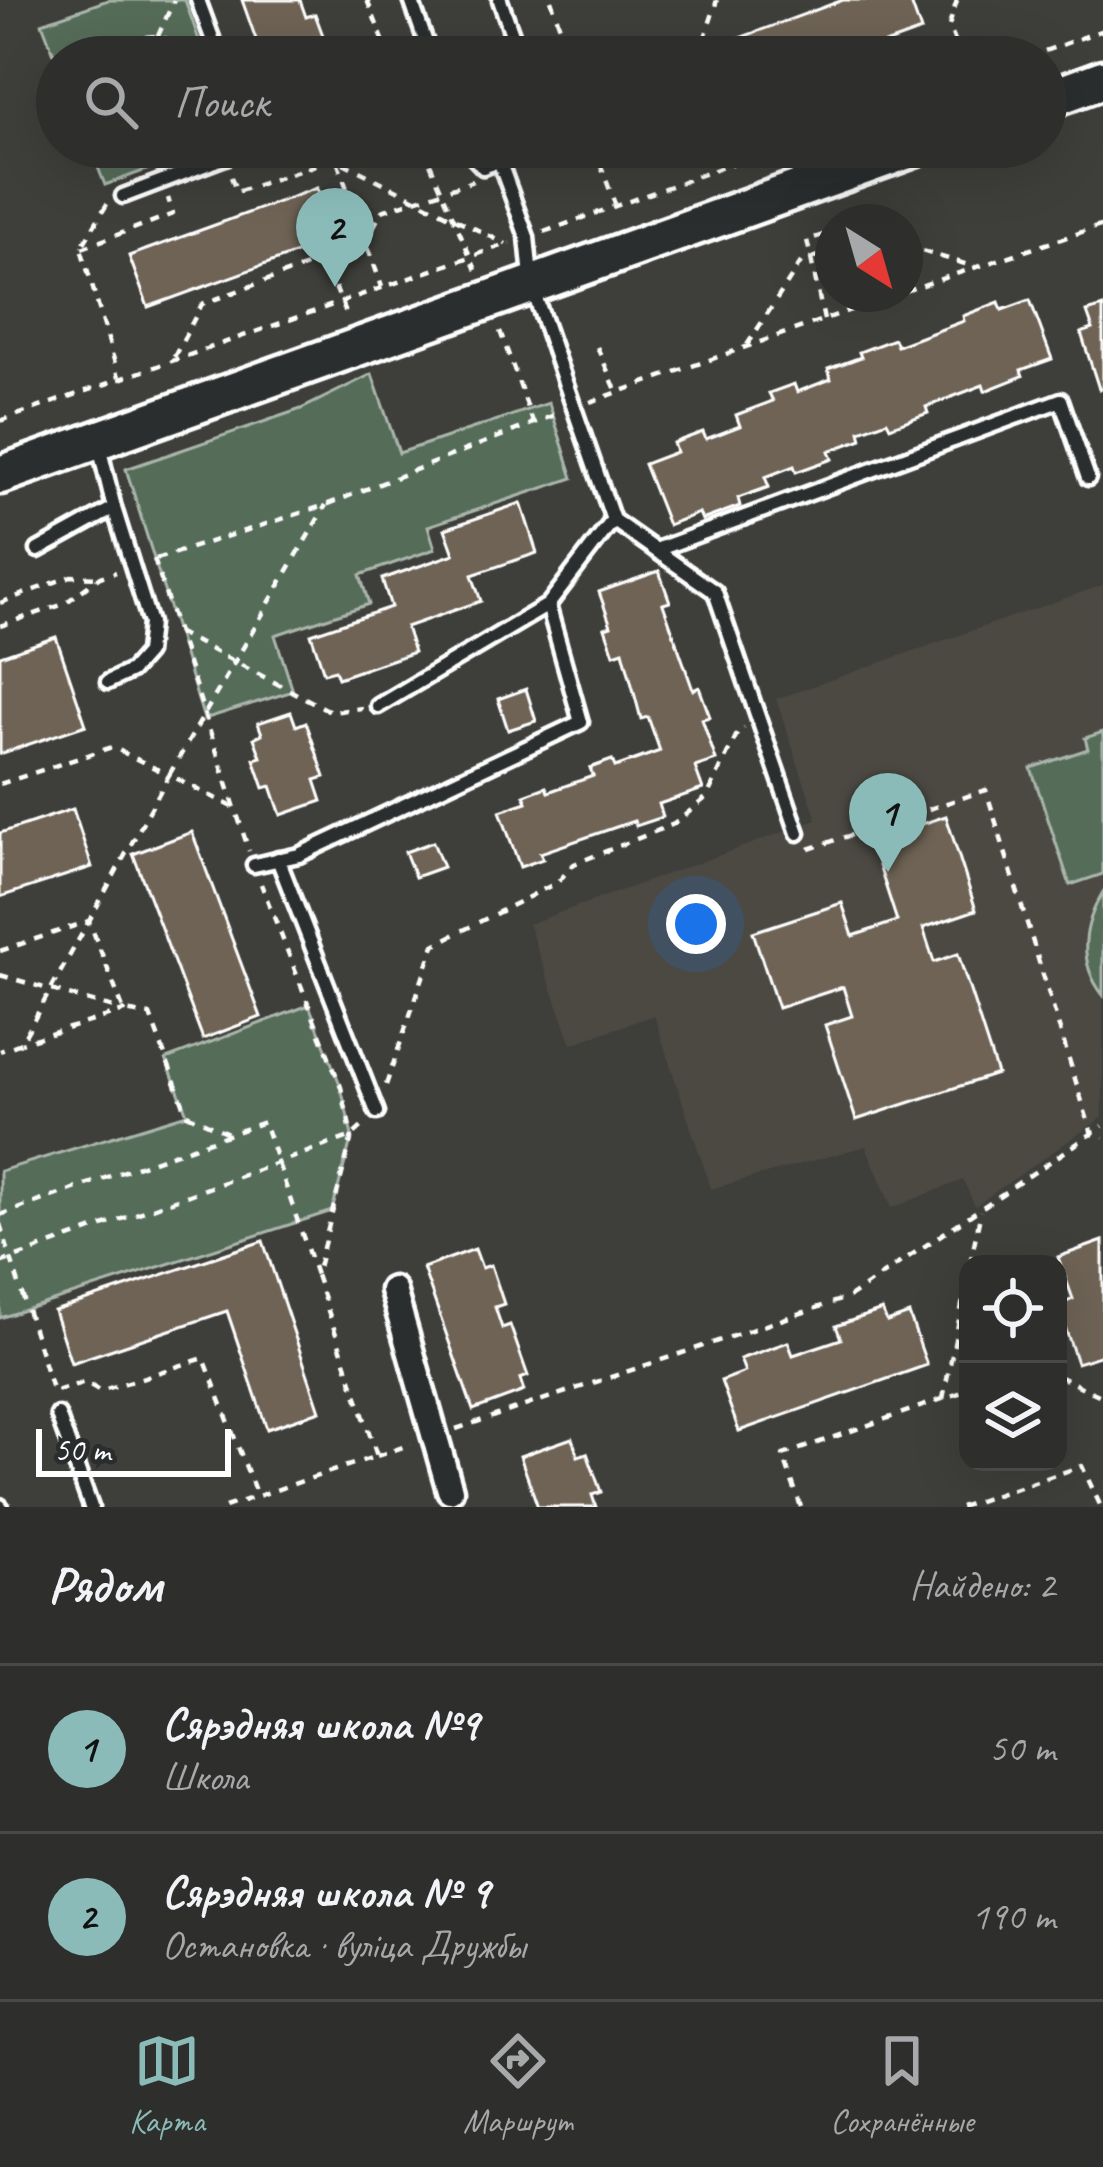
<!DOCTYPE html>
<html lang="ru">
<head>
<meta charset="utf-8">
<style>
	body { margin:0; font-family:Caveat,sans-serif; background:#363634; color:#f1f3f6 }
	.controls { position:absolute; right:36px; bottom:36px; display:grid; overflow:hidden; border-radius:24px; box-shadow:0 12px 48px #0002 }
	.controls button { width:108px; height:108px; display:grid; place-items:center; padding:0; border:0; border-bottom:3px solid #494a48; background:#2e2e2c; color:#f1f3f6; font:60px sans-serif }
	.compass { position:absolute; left:815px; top:204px; width:108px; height:108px; border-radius:50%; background:#2e2e2c; box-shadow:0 12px 48px #0002; rotate:143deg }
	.scale { position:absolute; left:36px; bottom:30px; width:195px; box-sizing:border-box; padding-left:12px; border:6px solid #fff; border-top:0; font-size:33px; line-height:42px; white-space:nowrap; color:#fff; -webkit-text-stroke:9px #2a2d2e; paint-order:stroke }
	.you { position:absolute; left:696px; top:924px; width:42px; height:42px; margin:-30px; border:9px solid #fff; border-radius:50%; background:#1a73e8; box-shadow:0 0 0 18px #1a73e833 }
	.badge { display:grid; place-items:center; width:78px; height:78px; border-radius:50%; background:#8bbbb9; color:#111; font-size:39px; font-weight:700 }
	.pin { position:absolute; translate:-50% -99px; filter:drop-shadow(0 3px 6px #0008) }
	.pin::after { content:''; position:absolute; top:63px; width:42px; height:36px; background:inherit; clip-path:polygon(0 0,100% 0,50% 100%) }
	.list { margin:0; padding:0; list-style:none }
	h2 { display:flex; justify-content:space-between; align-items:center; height:156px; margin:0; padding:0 48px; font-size:51px }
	h2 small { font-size:39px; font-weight:400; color:#a7a8a9 }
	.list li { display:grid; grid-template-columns:78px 1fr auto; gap:36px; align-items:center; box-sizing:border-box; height:168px; padding:0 48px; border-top:3px solid #494a48 }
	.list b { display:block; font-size:45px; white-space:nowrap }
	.list p { margin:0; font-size:39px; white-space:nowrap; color:#a7a8a9 }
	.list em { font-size:39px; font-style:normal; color:#a7a8a9 }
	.icon { flex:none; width:66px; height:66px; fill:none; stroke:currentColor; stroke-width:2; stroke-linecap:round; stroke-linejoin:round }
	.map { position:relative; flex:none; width:1103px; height:1507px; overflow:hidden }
	.search { position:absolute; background:#2e2e2c; box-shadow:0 12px 48px #0002; left:36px; right:36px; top:36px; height:132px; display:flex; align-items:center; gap:30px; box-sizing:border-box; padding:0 42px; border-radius:66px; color:#a7a8a9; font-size:45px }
	.sheet { height:492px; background:#2e2e2c }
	nav { display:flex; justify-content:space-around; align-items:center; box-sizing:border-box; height:168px; border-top:3px solid #494a48; background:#2e2e2c; font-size:33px; color:#a7a8a9 }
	nav a { display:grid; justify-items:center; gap:6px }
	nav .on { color:#8bbbb9 }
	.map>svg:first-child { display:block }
	.built { fill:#4c4942 }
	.green { fill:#546c59; stroke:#aab6ac; stroke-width:3 }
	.building { fill:#6e6455; stroke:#fff; stroke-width:3 }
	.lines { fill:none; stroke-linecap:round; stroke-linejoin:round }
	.lane-casing { stroke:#fff; stroke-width:21 }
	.street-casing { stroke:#fff; stroke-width:33 }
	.primary-casing { stroke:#fff; stroke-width:45 }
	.path { stroke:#fff; stroke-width:4.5; stroke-dasharray:9 9; stroke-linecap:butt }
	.lane { stroke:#2a2d2e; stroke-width:12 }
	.street { stroke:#2a2d2e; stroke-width:24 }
	.primary { stroke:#2a2d2e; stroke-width:36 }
</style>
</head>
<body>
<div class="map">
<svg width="1103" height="1507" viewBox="0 0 1103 1507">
	<rect width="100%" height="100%" fill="#3e3e3a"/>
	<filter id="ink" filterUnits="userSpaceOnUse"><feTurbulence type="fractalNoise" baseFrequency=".00833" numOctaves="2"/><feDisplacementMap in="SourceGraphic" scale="24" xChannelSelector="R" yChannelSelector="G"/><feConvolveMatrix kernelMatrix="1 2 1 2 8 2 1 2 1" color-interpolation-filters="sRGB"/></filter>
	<g filter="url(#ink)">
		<polygon class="built" points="1103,585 1103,1117 975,1206 963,1180 892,1208 866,1146 711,1189 654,1015 572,1044 528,924 817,820 776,699"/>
		<g class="green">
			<polygon points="108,0 185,0 205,57 57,57 57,62 42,23"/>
			<polygon points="90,147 209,147 105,185"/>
			<polygon points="372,374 399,453 549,403 573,478 428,526 435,549 360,575 369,604 275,635 293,691 204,719 126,469 301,409"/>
			<polygon points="1103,732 1103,874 1070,885 1031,768 1088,749 1085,738"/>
			<path d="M1103,892V995C1077,962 1083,925 1103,892Z"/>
			<polygon points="309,1005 341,1087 352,1136 332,1211 0,1318 0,1171 187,1114 166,1059"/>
		</g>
		<g class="building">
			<polygon points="242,0 300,0 306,17 315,14 331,57 268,57 263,43 258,45"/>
			<polygon points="843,0 910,0 921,31 849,57 719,57 715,47"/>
			<polygon points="317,188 335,239 148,307 129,256"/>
			<polygon points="1030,300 1052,359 1021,370 1023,376 985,391 983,385 926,407 928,413 890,427 887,421 860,431 862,439 829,451 832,459 796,472 794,466 765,477 769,487 738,498 740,506 702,520 699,513 668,525 644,464 676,452 673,443 703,432 706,439 740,426 736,415 773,401 769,393 794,384 797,392 831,379 828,369 861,357 859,352 894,339 897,346 964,321 963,316 999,302 1002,310"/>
			<polygon points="1103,307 1103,387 1099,389 1081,333 1093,329 1087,312"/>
			<polygon points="521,503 537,553 472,575 481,601 406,627 414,652 338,678 335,670 324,673 311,634 391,607 382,579 454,554 445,529"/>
			<polygon points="659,571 670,602 663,604 693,690 699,687 710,717 702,719 716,760 695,767 703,789 659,804 663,817 636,826 634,821 540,853 543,859 520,867 500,811 527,802 524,795 546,787 548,792 593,776 590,768 612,760 615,767 660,751 648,717 641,719 623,651 614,654 605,628 611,626 599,592"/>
			<polygon points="56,637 86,725 0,754 0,656"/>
			<polygon points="526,689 536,721 508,730 498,699"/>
			<polygon points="291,712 296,726 306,722 325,777 315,780 322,801 281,815 271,786 264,788 254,759 261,757 254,738 262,734 258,723"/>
			<polygon points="73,809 92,867 0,897 0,833"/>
			<polygon points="946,816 976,910 923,928 934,962 958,954 997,1074 856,1120 825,1025 852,1016 843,987 778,1008 753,932 842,903 853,936 897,921 871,841"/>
			<polygon points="192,832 261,1017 203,1039 133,854"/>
			<polygon points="433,842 443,867 415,877 405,852"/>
			<polygon points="263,1241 320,1411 267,1429 227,1311 71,1363 54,1311"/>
			<polygon points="1103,1241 1103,1355 1077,1363 1058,1306 1073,1299 1058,1257"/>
			<polygon points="475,1249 482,1268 491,1265 504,1304 495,1307 502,1328 510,1325 528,1376 520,1379 524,1391 473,1410 423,1268"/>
			<polygon points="882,1310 887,1322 909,1314 927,1365 739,1431 721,1381 745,1372 740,1359 788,1342 793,1355 841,1339 836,1326"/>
			<polygon points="572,1438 578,1456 587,1453 601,1492 592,1495 596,1507 538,1507 520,1456"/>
		</g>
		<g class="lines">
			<g class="lane-casing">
				<g id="lane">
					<polyline points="198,0 219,57"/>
					<polyline points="411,0 431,57"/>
					<polyline points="500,0 520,57"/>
					<polyline points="464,147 483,167 533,147"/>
					<polyline points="500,163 527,237 532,287 613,520 715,592 798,833"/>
					<polyline points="123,196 236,153 239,147"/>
					<polyline points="98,442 114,508 150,623 147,653 131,671 108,682"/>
					<polyline points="38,550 114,508"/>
					<polyline points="656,550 1061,400 1088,478"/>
					<polyline points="378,706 548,605 613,520"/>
					<polyline points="278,859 377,1112"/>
					<polyline points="254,865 299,855 581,722 548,605"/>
					<polyline points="58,1415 91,1507"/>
					<polyline points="0,1506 1,1507"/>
				</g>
			</g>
			<g class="street-casing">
				<polyline id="street" points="393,1290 450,1490"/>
			</g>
			<g class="primary-casing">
				<g id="primary">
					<polyline points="1046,100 1103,79"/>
					<polyline points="0,475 916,147"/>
				</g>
			</g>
			<g class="path">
				<polyline points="367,0 390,57"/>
				<polyline points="551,0 560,27 552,38 560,57"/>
				<polyline points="957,0 949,26 961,57"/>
				<polyline points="158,36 174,0"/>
				<path d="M117,57C138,29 169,30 190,57"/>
				<polyline points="675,57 702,47"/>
				<polyline points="705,57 702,47 717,0"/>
				<polyline points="1028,57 1103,30"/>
				<polyline points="311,147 506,244"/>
				<polyline points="423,147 476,270"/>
				<polyline points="594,147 615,204"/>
				<polyline points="552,155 575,147"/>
				<polyline points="339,157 367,147"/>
				<polyline points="603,163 648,147"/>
				<polyline points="231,177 237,192 336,158 382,287"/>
				<polyline points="107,204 81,248 119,377"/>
				<polyline points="864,222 867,222"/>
				<polyline points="544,232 778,147"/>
				<polyline points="905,246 975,267"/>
				<polyline points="82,248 173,214 168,198"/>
				<polyline points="335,287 349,320"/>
				<polyline points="905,291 1103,225"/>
				<polyline points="824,320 807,240 833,232"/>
				<polyline points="500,331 533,422"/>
				<polyline points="747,345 801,262 833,251"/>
				<polyline points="597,347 617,392"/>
				<polyline points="174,357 202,304 364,245 382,211 473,181"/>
				<polyline points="590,402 896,294"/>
				<polyline points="0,421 510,243"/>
				<polyline points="154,559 249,851"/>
				<polyline points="156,559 326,505 557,414"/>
				<polyline points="0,603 71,576 100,577"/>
				<polyline points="0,626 64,604 100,577 116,572"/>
				<polyline points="177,632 332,712 362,708"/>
				<polyline points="0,784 112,747 169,775 89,921 124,1011 150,1015 187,1114 230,1134"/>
				<polyline points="233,807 169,775 326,505"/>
				<polyline points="809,849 986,790 1092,1134 1103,1138"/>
				<polyline points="0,951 89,921 21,1043 0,1051"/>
				<polyline points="0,975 124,1011 21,1043"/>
				<polyline points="386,1085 434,945 558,882 574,864 674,824 707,797 737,734 744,728"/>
				<polyline points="0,1215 264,1122 316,1275"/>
				<polyline points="0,1224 53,1392 85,1382 100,1391 204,1358 257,1496"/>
				<polyline points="0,1263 352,1136 364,1125"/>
				<polyline points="970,1264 981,1211"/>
				<polyline points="1058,1376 1103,1397"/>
				<polyline points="943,1399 968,1275"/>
				<polyline points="456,1429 849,1297 1103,1126"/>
				<polyline points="377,1456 411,1444"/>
				<polyline points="225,1507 377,1456 316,1275 352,1136 341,1087 261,884"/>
				<polyline points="801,1507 783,1455 968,1390"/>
				<polyline points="960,1507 1082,1466 1101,1507"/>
			</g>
			<use href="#lane" class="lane"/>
			<use href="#street" class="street"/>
			<use href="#primary" class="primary"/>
		</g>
	</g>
</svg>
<div class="controls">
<button><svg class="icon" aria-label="locate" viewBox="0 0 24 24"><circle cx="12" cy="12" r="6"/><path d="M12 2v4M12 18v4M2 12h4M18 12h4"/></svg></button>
<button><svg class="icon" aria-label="layers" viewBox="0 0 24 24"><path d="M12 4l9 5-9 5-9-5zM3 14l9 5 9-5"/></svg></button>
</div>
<svg class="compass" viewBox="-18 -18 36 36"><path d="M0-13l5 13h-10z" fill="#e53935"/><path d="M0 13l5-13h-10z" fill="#a7a8a9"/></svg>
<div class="scale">50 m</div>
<div class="you"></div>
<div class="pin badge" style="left:888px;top:872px">1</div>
<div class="pin badge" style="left:335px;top:287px">2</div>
<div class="search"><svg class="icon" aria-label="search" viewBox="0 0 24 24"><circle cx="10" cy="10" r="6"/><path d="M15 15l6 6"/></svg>Поиск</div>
</div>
<section class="sheet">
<h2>Рядом<small>Найдено: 2</small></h2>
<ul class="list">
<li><span class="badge">1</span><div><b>Сярэдняя школа №9</b><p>Школа</p></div><em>50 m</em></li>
<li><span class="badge">2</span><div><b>Сярэдняя школа № 9</b><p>Остановка · вуліца Дружбы</p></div><em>190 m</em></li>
</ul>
</section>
<nav>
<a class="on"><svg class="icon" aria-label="map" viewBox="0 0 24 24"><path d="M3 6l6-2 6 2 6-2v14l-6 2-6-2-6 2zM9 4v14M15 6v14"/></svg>Карта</a>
<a><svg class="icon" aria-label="directions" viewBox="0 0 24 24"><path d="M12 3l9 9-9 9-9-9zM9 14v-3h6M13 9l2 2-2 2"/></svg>Маршрут</a>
<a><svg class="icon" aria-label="saved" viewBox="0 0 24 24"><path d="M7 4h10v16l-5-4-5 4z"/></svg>Сохранённые</a>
</nav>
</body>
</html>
